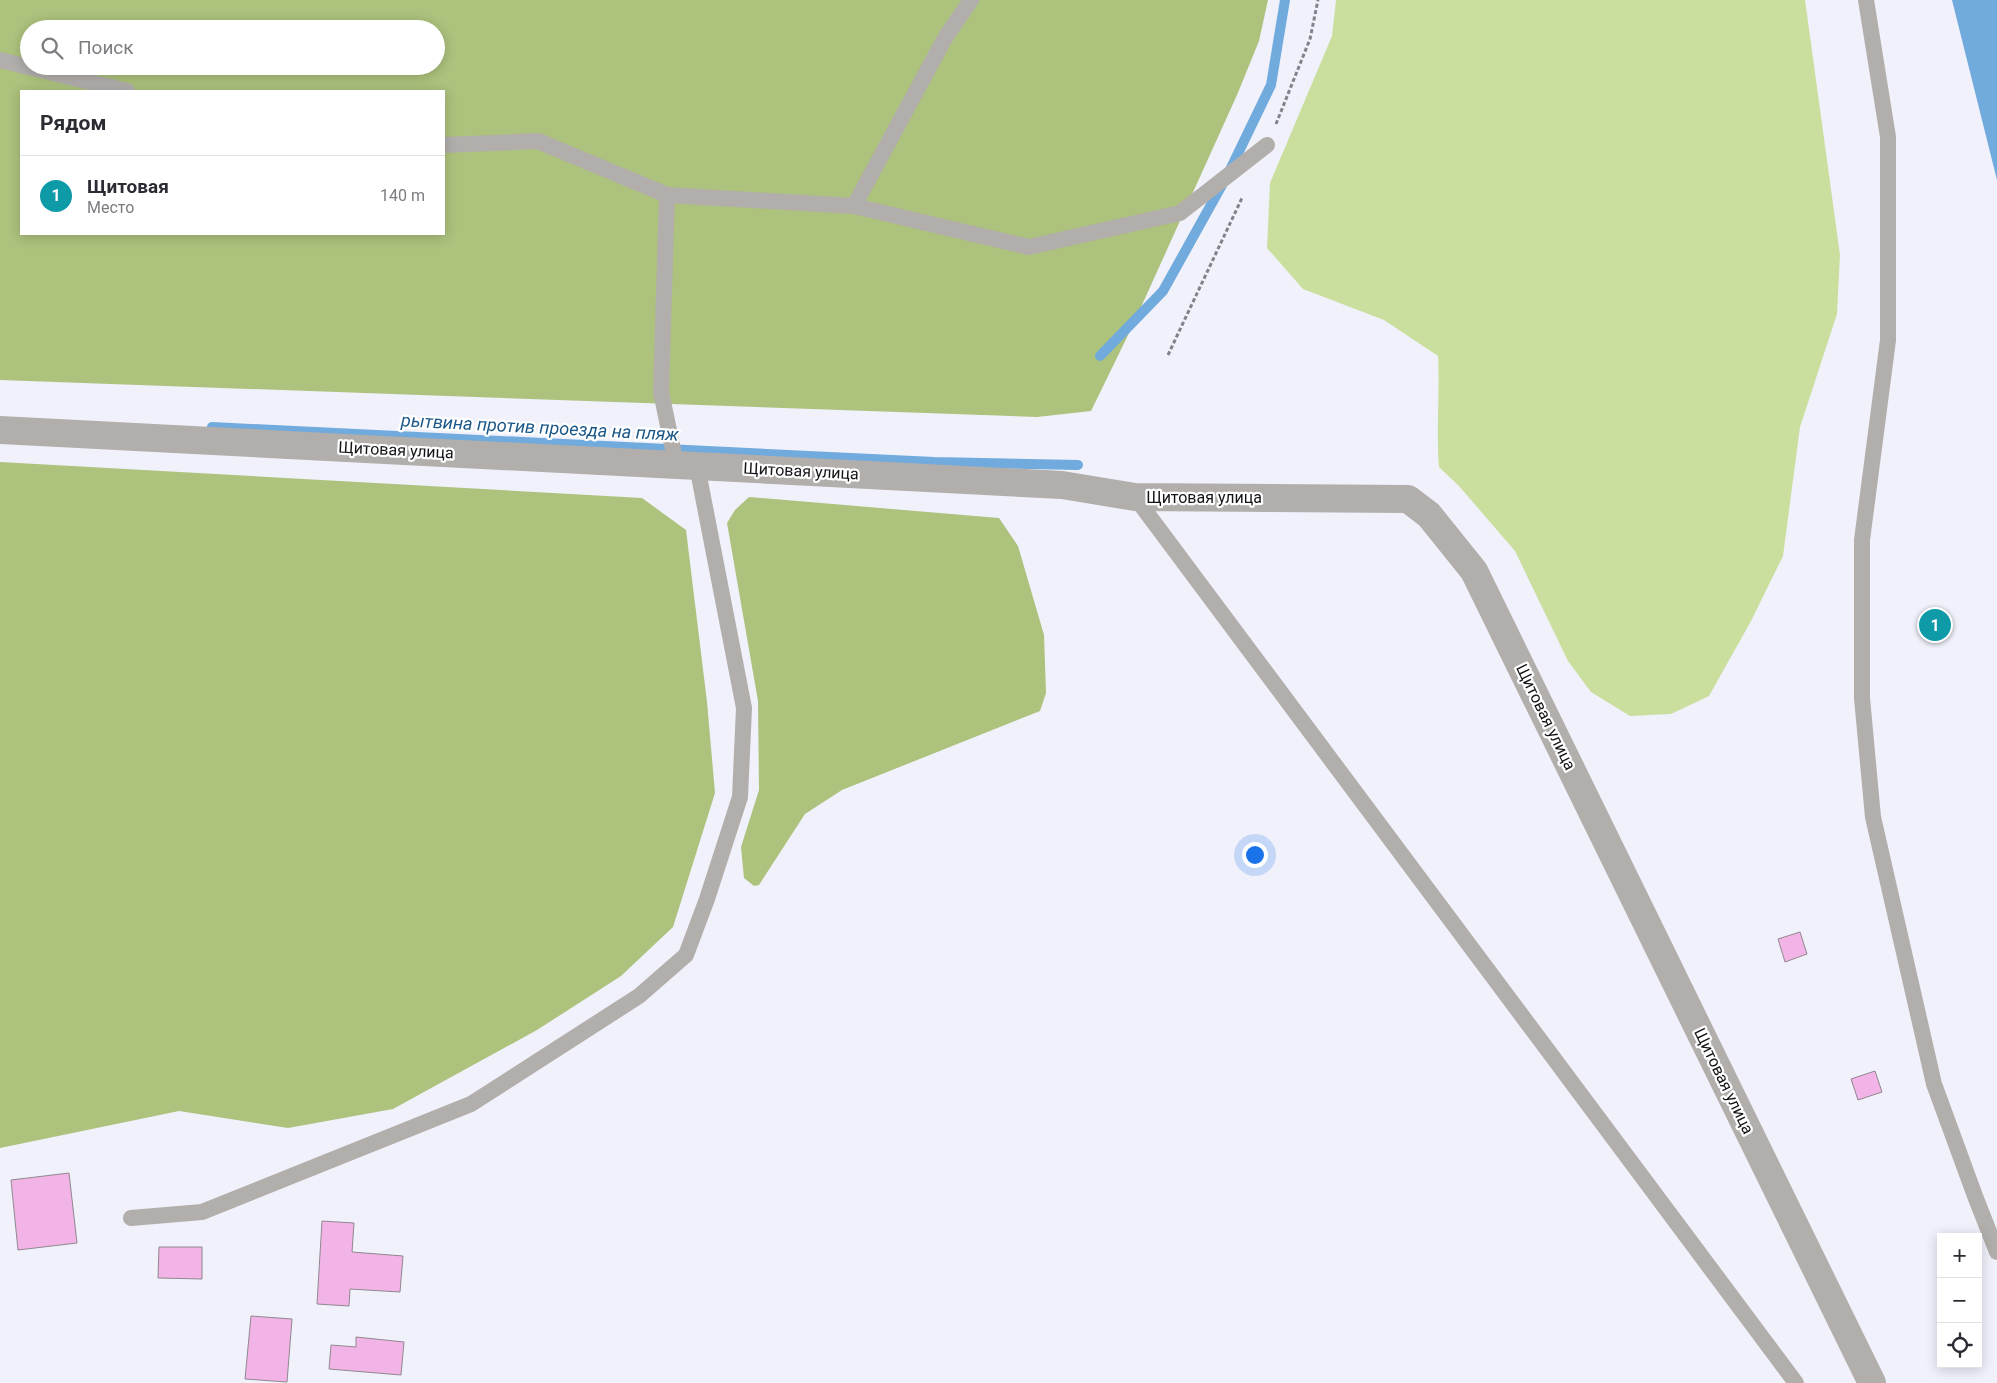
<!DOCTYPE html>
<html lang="ru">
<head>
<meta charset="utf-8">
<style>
	body { margin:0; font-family:Roboto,sans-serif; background:#f7f7f7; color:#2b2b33 }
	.controls { position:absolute; right:15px; bottom:15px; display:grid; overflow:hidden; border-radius:0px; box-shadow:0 2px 12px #0003 }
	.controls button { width:45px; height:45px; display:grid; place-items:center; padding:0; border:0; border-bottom:1px solid #e1e1e2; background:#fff; color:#2b2b33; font:25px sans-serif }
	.you { position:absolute; left:1254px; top:854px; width:18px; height:18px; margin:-12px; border:4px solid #fff; border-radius:50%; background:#1a73e8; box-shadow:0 0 0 8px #1a73e833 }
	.badge { display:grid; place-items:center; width:32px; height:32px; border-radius:50%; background:#0b8043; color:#fff; font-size:16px; font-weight:700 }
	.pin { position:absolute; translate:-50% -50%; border:2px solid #fff; box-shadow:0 1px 5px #0006 }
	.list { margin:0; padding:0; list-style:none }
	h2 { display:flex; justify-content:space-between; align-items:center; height:65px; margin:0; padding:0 20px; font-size:21px }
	h2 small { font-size:16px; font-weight:400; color:#7c7c81 }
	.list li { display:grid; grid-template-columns:32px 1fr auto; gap:15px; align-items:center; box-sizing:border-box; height:80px; padding:0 20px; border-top:1px solid #e1e1e2 }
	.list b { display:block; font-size:19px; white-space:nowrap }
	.list p { margin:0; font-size:16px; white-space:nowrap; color:#7c7c81 }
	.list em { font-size:16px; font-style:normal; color:#7c7c81 }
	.icon { flex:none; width:28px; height:28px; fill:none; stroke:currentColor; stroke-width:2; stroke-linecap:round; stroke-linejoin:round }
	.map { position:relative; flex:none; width:1997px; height:1383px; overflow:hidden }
	.search { position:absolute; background:#fff; box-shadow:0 2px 12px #0003; left:20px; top:20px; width:425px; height:55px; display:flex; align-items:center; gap:12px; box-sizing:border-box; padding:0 18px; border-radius:28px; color:#7c7c81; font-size:19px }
	.panel { position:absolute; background:#fff; box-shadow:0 2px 12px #0003; left:20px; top:90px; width:425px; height:145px; border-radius:0px }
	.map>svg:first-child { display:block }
	.green { fill:#cade9d }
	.forest { fill:#adc27d; fill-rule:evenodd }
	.water { fill:#71aadd }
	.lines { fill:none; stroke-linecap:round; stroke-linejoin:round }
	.stream { stroke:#71aadd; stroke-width:10 }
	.building { fill:#f2b4e6; stroke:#90888e }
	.path { stroke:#82838a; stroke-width:3; stroke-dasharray:4 2.5; stroke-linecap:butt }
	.lane { stroke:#b2aeab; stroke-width:16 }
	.street { stroke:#b2aeab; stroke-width:28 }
	.labels { text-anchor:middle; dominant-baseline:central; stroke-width:4.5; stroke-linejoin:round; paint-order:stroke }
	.street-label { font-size:16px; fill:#141418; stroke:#fff }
	.water-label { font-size:18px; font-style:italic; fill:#1b5889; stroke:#fff }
</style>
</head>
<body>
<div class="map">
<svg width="1997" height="1383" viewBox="0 0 1997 1383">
	<rect width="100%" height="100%" fill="#f0f1fb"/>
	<path class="green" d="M1336,0H1805L1840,255L1837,314L1800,427L1783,556L1751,621L1709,696L1671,714L1630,716L1591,692L1568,661L1515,551L1459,486L1439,467C1436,429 1440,393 1438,356L1384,320L1303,289L1267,248L1270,183L1332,36Z"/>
	<g class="forest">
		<path d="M0,0H1268L1259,41L1237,95L1132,327L1091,411L1037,417L0,380ZM29,29H436V66H29ZM21,91H444V234H21Z"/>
		<polygon points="0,462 642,498 686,530 707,702 715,793 673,927 621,976 537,1030 393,1109 288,1128 179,1111 0,1148"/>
		<polygon points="749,497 999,518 1018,546 1044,635 1046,693 1040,711 842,790 805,814 759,885 754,886 744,878 741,847 759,790 758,701 727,523 735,510"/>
	</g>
	<polygon class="water" points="1952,0 1997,0 1997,180"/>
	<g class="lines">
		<g class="stream">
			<polyline points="1229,172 1271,85 1285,0"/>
			<polyline points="1100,356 1163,291 1222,185"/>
			<polyline points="212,427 934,462 1078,465"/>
		</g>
	</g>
	<g class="building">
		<polygon points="1800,932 1807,954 1785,962 1778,939"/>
		<polygon points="1875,1071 1882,1092 1858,1100 1851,1079"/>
		<polygon points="69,1173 77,1243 18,1250 11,1180"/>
		<polygon points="322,1221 354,1223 352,1252 403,1256 400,1292 350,1289 349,1306 317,1304"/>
		<polygon points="159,1247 202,1247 202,1279 158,1278"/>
		<polygon points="251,1316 292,1319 287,1382 245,1379"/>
		<polygon points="356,1337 404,1342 401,1375 329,1369 331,1345 356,1347"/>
	</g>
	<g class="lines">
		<g class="path">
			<polyline points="1276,124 1310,39 1318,0"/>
			<polyline points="1168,355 1242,198"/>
		</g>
		<g class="lane">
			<polyline points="1866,0 1888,137 1888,340 1862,540 1862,698 1873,817 1934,1084 1975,1196 1997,1252"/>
			<polyline points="0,60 127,91"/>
			<polyline points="444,145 538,141 667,195"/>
			<polyline points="854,206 945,38 971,0"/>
			<polyline points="676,464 661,392 667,195 854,206 1029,247 1180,213 1267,145"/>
			<polyline points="1135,497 1796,1383"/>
			<polyline points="131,1218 202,1212 471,1104 639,996 686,955 707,899 740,797 744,708 697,466"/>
		</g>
		<polyline class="street" points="0,430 1062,485 1135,497 1408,499 1429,515 1474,571 1872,1383"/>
	</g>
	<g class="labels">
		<g class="street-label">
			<text transform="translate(396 450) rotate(3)">Щитовая улица</text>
			<text transform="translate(801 471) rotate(3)">Щитовая улица</text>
			<text x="1204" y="497">Щитовая улица</text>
			<text transform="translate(1546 717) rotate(64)">Щитовая улица</text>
			<text transform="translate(1724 1081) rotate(64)">Щитовая улица</text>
		</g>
		<g class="water-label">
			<text transform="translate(540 427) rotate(3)">рытвина против проезда на пляж</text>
		</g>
	</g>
</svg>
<div class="controls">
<button>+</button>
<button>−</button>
<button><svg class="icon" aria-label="locate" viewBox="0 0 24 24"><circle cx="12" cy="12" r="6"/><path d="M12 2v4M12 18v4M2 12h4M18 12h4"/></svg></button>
</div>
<div class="you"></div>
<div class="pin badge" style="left:1935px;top:625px;background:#0f9aa8">1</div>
<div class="search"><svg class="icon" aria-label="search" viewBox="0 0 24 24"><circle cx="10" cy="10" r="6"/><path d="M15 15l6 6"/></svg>Поиск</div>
<section class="panel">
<h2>Рядом<small></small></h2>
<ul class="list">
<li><span class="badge" style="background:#0f9aa8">1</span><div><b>Щитовая</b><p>Место</p></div><em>140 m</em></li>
</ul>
</section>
</div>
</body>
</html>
